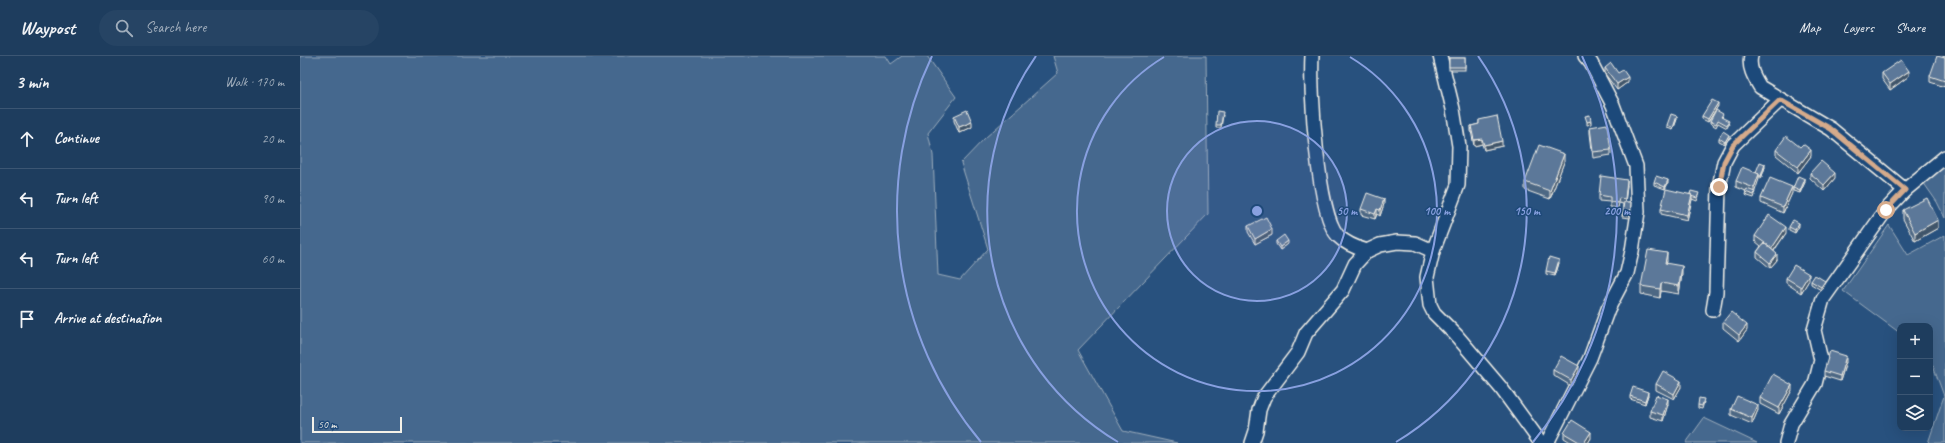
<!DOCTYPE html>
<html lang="en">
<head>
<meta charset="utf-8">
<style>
	body { margin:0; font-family:Caveat,sans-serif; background:#264464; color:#f1f3f6 }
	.controls { position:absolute; right:12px; bottom:12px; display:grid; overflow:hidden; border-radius:8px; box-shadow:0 4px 16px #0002 }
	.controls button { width:36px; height:36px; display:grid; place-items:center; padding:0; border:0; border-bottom:1px solid #3c5673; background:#1e3d5e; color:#f1f3f6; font:20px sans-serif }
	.scale { position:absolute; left:12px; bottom:10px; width:90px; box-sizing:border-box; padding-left:4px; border:2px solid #f4f1e8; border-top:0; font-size:11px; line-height:14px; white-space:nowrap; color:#f4f1e8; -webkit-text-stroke:3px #1f4a7a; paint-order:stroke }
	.stop { position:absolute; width:12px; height:12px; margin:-9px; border:3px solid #d6ab8b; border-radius:50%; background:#fff }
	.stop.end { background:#d6ab8b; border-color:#fff; box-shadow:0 1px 4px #0008 }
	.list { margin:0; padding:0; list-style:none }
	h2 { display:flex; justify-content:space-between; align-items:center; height:52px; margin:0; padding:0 16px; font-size:17px }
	h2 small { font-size:13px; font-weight:400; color:#a1aebc }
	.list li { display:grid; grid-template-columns:26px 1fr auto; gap:12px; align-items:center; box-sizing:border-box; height:60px; padding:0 16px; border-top:1px solid #3c5673 }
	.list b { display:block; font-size:15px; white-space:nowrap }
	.list em { font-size:13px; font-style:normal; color:#a1aebc }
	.icon { flex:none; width:22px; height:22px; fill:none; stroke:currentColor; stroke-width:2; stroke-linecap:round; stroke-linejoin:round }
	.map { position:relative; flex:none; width:1645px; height:387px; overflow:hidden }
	header { display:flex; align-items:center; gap:24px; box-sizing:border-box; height:56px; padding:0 20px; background:#1e3d5e; border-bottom:1px solid #3c5673 }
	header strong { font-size:19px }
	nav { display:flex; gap:22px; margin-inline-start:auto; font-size:14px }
	.search { width:280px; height:36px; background:#264464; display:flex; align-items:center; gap:10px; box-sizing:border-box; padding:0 14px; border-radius:22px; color:#a1aebc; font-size:15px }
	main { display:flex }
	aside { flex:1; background:#1e3d5e }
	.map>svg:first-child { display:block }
	.green { fill:#45688e; stroke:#9cacbb }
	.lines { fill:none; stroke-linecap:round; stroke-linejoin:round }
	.street-casing { stroke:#f4f1e8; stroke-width:16 }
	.street { stroke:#1f4a7a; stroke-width:13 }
	.wall { fill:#4e6784; stroke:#f4f1e8 }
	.shaded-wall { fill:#40546b; stroke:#f4f1e8 }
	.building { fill:#5b7899; stroke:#f4f1e8 }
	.route { stroke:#d6ab8b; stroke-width:5 }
	.ring { fill:none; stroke:#88a0e0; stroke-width:2 }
	.centre { fill:#88a0e0; stroke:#1f4a7a; stroke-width:2 }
	.ring-label { font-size:12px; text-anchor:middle; font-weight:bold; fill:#88a0e0; stroke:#1f4a7a; stroke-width:3; stroke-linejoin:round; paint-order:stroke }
</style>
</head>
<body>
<header>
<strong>Waypost</strong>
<div class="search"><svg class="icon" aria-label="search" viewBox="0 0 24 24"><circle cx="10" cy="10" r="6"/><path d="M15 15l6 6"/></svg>Search here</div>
<nav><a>Map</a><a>Layers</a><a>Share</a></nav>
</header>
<main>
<aside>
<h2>3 min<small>Walk · 170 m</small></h2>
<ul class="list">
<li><svg class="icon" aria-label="ahead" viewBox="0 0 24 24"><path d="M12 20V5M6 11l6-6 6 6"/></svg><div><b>Continue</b></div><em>20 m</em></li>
<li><svg class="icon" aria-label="left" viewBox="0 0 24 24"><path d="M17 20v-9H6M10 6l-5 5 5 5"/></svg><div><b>Turn left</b></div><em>90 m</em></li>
<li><svg class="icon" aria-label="left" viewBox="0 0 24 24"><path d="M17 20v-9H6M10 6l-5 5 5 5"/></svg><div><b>Turn left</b></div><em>60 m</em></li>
<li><svg class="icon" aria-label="arrive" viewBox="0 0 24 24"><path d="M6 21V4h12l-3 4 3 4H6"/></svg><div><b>Arrive at destination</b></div></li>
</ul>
</aside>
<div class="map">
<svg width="1645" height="387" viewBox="0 0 1645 387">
	<rect width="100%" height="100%" fill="#28517e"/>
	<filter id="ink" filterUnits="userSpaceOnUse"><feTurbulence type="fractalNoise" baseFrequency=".025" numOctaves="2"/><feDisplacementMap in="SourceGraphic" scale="8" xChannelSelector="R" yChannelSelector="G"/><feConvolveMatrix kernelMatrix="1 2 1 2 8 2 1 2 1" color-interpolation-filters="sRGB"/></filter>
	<g filter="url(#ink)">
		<g class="green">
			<polygon points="0,0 586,0 591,8 602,0 627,0 656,41 628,77 633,99 638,219 660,224 688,193 661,107 685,82 758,17 753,0 906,0 908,158 778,294 823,375 877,387 0,387"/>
			<polygon points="1645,107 1645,162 1637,146 1623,126"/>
			<polygon points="1589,169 1608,199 1645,179 1645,387 1628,387 1644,340 1633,310 1630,306 1630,270 1600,270 1600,277 1543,235"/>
			<polygon points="1404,362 1457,387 1386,387"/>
		</g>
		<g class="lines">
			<g class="street-casing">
				<g id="street">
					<path d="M1012,0C1010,32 1017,158 1038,180C1046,188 1057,192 1067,195"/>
					<polyline points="1140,0 1153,53 1159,90 1158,129 1133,195 1127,221 1130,249 1134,257 1156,279 1201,332 1241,387"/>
					<path d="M1451,0C1448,11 1454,21 1460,31L1531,73L1605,134"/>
					<polyline points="1413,254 1416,236 1419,131 1424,106 1433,89 1480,44"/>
					<polyline points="952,387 956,375 959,354 964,341 998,296 1006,277 1043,234 1055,208 1067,195 1080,189 1097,186 1115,187 1133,195"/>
					<polyline points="1247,387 1290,302 1308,253 1327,217 1332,195 1338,156 1336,110 1313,49 1291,7 1285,0"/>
					<polyline points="1486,387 1491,368 1515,328 1521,304 1514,274 1523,243 1586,154 1605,134 1645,101"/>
				</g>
			</g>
			<use href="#street" class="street"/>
		</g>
		<g class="wall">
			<polygon points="1643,0 1645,0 1645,31 1630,26 1630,20 1643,2"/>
			<rect x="1149" y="2" width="16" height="12"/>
			<polygon points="1305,12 1328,26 1317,34 1305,18"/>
			<polygon points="1582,17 1609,20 1590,34 1582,23"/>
			<polygon points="1418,50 1408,66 1402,63 1402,60"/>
			<polygon points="923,59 921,72 916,72 916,69"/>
			<polygon points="654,60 672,71 659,77 654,65"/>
			<polygon points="1423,60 1422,61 1429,68 1427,72 1418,67 1416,71 1410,67 1410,65"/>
			<polygon points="1377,63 1373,74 1367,72 1367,69"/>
			<polygon points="1179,64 1202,90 1184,94 1182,88 1174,90 1171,75 1171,70 1179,68"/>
			<polygon points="1290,71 1311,94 1311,99 1293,102 1290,77"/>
			<polygon points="1419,82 1429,82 1425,88 1419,85"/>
			<polygon points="1476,94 1511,100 1498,117 1476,99"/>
			<polygon points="1264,106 1250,143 1225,134 1225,126"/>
			<polygon points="1465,111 1461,123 1459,122 1454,136 1455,139 1454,142 1445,139 1446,135 1436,131 1436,125"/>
			<polygon points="1510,117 1535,122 1524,135 1510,122"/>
			<polygon points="1354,126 1368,127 1365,133 1354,129"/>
			<polygon points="1505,126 1500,137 1493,135 1493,132"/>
			<polygon points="1327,129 1325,146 1331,146 1330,162 1322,161 1323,148 1319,147 1318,152 1310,151 1310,146 1299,145 1299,139"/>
			<polygon points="1492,137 1483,157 1461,147 1461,142"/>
			<polygon points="1390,138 1399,140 1397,145 1392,143 1387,164 1361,158 1361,153"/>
			<polygon points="1084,148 1080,160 1077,158 1075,163 1061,159 1061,153"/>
			<polygon points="1603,154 1638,172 1615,185 1603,163"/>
			<polygon points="948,170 972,179 955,188 948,176"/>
			<polygon points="1499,170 1495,177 1489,174 1489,171"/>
			<polygon points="1486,177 1474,195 1477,204 1470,212 1457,201 1457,196 1461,190 1455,185 1455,180"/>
			<polygon points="976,185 988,188 980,194 976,188"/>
			<polygon points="1367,205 1366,208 1382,218 1379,238 1361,235 1360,242 1341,238 1341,230"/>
			<polygon points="1259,207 1255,220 1246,218 1246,215"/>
			<polygon points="1486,222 1509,224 1501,237 1486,227"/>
			<polygon points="1511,225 1525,228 1521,234 1511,228"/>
			<polygon points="1423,266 1447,274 1439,285 1423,272"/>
			<polygon points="1546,306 1540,325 1524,320 1524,315"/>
			<polygon points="1253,314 1279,315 1271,330 1253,319"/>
			<polygon points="1356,328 1381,331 1374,343 1356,334"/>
			<polygon points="1492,334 1479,358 1460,348 1460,342"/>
			<polygon points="1348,339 1345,348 1330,343 1330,340"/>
			<polygon points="1404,346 1402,353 1398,352 1398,349"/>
			<polygon points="1368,348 1363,365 1350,361 1350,355"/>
			<polygon points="1431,353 1458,354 1452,368 1431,359"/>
			<polygon points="1264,377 1291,382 1288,387 1272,387 1264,382"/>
		</g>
		<g class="shaded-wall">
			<polygon points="1609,15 1609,20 1590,34 1590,28"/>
			<polygon points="1328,21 1328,26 1317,34 1317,28"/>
			<polygon points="1418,47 1418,50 1408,66 1408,63"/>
			<polygon points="1377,60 1377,63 1373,74 1373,72"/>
			<polygon points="1291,65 1291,68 1287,69 1287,66"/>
			<polygon points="672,66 672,71 659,77 659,71"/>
			<polygon points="1429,79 1429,82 1425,88 1425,86"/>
			<polygon points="1182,83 1182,88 1174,90 1174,84"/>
			<polygon points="1202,85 1202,90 1184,94 1184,89"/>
			<polygon points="1511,94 1511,100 1498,117 1498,111"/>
			<polygon points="1264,98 1264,106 1250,143 1250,135"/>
			<polygon points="1465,108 1465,111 1461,123 1461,120"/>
			<polygon points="1535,117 1535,122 1524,135 1524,129"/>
			<polygon points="1459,118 1459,123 1454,138 1454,132"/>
			<polygon points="1505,123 1505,126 1500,137 1500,135"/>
			<polygon points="1327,124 1327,129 1325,148 1325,143"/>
			<polygon points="1368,124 1368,127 1365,133 1365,131"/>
			<polygon points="1492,131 1492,137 1483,157 1483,151"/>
			<polygon points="1392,139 1392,144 1387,164 1387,159"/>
			<polygon points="1084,143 1084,148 1080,160 1080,154"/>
			<polygon points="1077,153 1077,158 1075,163 1075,158"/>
			<polygon points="1638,164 1638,172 1615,185 1615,177"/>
			<polygon points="1499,167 1499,170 1495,177 1495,174"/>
			<polygon points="1486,171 1486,177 1472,197 1472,192"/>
			<polygon points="972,173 972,179 955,188 955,183"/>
			<polygon points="988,185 988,188 980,194 980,191"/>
			<polygon points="1367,197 1367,205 1365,215 1365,207"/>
			<polygon points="1477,198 1477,204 1470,212 1470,207"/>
			<polygon points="1259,204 1259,207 1255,220 1255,217"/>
			<polygon points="1382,210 1382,218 1379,238 1379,230"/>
			<polygon points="1509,218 1509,224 1501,237 1501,231"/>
			<polygon points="1525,225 1525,228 1521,234 1521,231"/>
			<polygon points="1361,227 1361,235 1360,242 1360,233"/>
			<polygon points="1447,269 1447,274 1439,285 1439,279"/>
			<polygon points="1546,300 1546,306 1540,325 1540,320"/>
			<polygon points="1279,310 1279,315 1271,330 1271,324"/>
			<polygon points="1381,325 1381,331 1374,343 1374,338"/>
			<polygon points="1492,329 1492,334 1479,358 1479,352"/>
			<polygon points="1348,336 1348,339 1345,348 1345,345"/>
			<polygon points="1368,343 1368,348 1363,365 1363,359"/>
			<polygon points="1458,349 1458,354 1452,368 1452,362"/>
			<polygon points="1291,376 1291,382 1288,387 1284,387"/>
		</g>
		<g class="building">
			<polygon points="1637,0 1645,2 1645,25 1630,20"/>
			<rect x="1149" y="2" width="16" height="9"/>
			<polygon points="1601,4 1609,15 1590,28 1582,17"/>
			<polygon points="1311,7 1318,17 1323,14 1328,21 1317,28 1305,12"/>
			<polygon points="1412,44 1418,47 1408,63 1402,60"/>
			<polygon points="667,54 672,66 659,71 654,60"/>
			<polygon points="1416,54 1423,58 1421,61 1429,65 1427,69 1418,64 1416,68 1410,65"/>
			<polygon points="917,55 923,56 921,69 916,69"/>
			<polygon points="1371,58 1377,60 1373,72 1367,69"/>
			<polygon points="1290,59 1291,65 1287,66 1285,60"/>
			<polygon points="1197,60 1202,85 1184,89 1182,83 1174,84 1171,70 1179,68 1179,64"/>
			<polygon points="1307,68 1311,94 1293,96 1290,71"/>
			<polygon points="1423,75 1429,79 1425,86 1419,82"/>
			<polygon points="1486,80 1500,91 1503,88 1511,94 1498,111 1476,94"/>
			<polygon points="1239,89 1264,98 1250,135 1225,126"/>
			<polygon points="1521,105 1535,117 1524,129 1510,117"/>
			<polygon points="1460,106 1465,108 1461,120 1459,120 1459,118 1456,116"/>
			<polygon points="1442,111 1459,118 1454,132 1436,125"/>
			<polygon points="1301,120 1327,124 1325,143 1319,142 1318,147 1310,146 1310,141 1299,139"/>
			<polygon points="1356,120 1368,124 1365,131 1354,126"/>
			<polygon points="1498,120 1505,123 1500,135 1493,132"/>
			<polygon points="1470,122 1492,131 1483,151 1461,142"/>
			<polygon points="1366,133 1392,139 1387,159 1361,153"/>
			<polygon points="1447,133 1455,136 1454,139 1445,136"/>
			<polygon points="1391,135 1399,137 1397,142 1391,140 1392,139 1390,138"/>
			<polygon points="1067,137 1084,143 1080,154 1077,153 1075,158 1061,153"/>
			<polygon points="1627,142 1638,164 1615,177 1603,154"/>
			<polygon points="1324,146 1331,146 1330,159 1322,159"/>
			<polygon points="1469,159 1486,171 1472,192 1455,180"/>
			<polygon points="966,161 972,173 955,183 948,170"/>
			<polygon points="1493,164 1499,167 1495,174 1489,171"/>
			<polygon points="984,179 988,185 980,191 976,185"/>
			<polygon points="1464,187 1477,198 1470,207 1457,196"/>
			<polygon points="1348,194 1367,197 1365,207 1382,210 1379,230 1361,227 1360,233 1341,230"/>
			<polygon points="1249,201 1259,204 1255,217 1246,215"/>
			<polygon points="1494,209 1509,218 1501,231 1486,222"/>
			<polygon points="1515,219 1525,225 1521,231 1511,225"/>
			<polygon points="1431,256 1447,269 1439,279 1423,266"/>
			<polygon points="1530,295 1546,300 1540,320 1524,315"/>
			<polygon points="1261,300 1279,310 1271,324 1253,314"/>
			<polygon points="1363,315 1381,325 1374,338 1356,328"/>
			<polygon points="1473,318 1492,329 1479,352 1460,342"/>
			<polygon points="1333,331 1348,336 1345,345 1330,340"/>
			<polygon points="1356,339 1368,343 1363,359 1350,355"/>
			<polygon points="1437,340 1458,349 1452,362 1431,353"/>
			<polygon points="1399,342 1404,343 1402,350 1398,349"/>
			<polygon points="1272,364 1291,376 1284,387 1281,387 1264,377"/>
		</g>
	</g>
	<g class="lines" filter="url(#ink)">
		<polyline class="route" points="1419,131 1424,106 1433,89 1480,44 1531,73 1605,134 1586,154"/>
	</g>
	<circle cx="957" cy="155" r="90" fill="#88a0e0" fill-opacity=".12"/>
	<g class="ring">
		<circle cx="957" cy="155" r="90"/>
		<path d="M1050 1A180 180 0 1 1 864 1"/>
		<path d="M818 386A270 270 0 0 1 736 0M1178 0A270 270 0 0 1 1096 386"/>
		<path d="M681 386A360 360 0 0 1 632 0M1282 0A360 360 0 0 1 1233 386"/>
	</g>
	<circle cx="957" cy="155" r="6" class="centre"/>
	<g class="ring-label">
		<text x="1047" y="159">50 m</text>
		<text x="1137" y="159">100 m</text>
		<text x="1227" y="159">150 m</text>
		<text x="1317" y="159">200 m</text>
	</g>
</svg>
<div class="controls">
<button>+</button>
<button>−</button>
<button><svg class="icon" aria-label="layers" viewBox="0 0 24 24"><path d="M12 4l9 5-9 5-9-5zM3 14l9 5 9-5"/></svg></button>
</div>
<div class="scale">50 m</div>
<div class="stop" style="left:1586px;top:154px"></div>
<div class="stop end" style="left:1419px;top:131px"></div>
</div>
</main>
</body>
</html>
